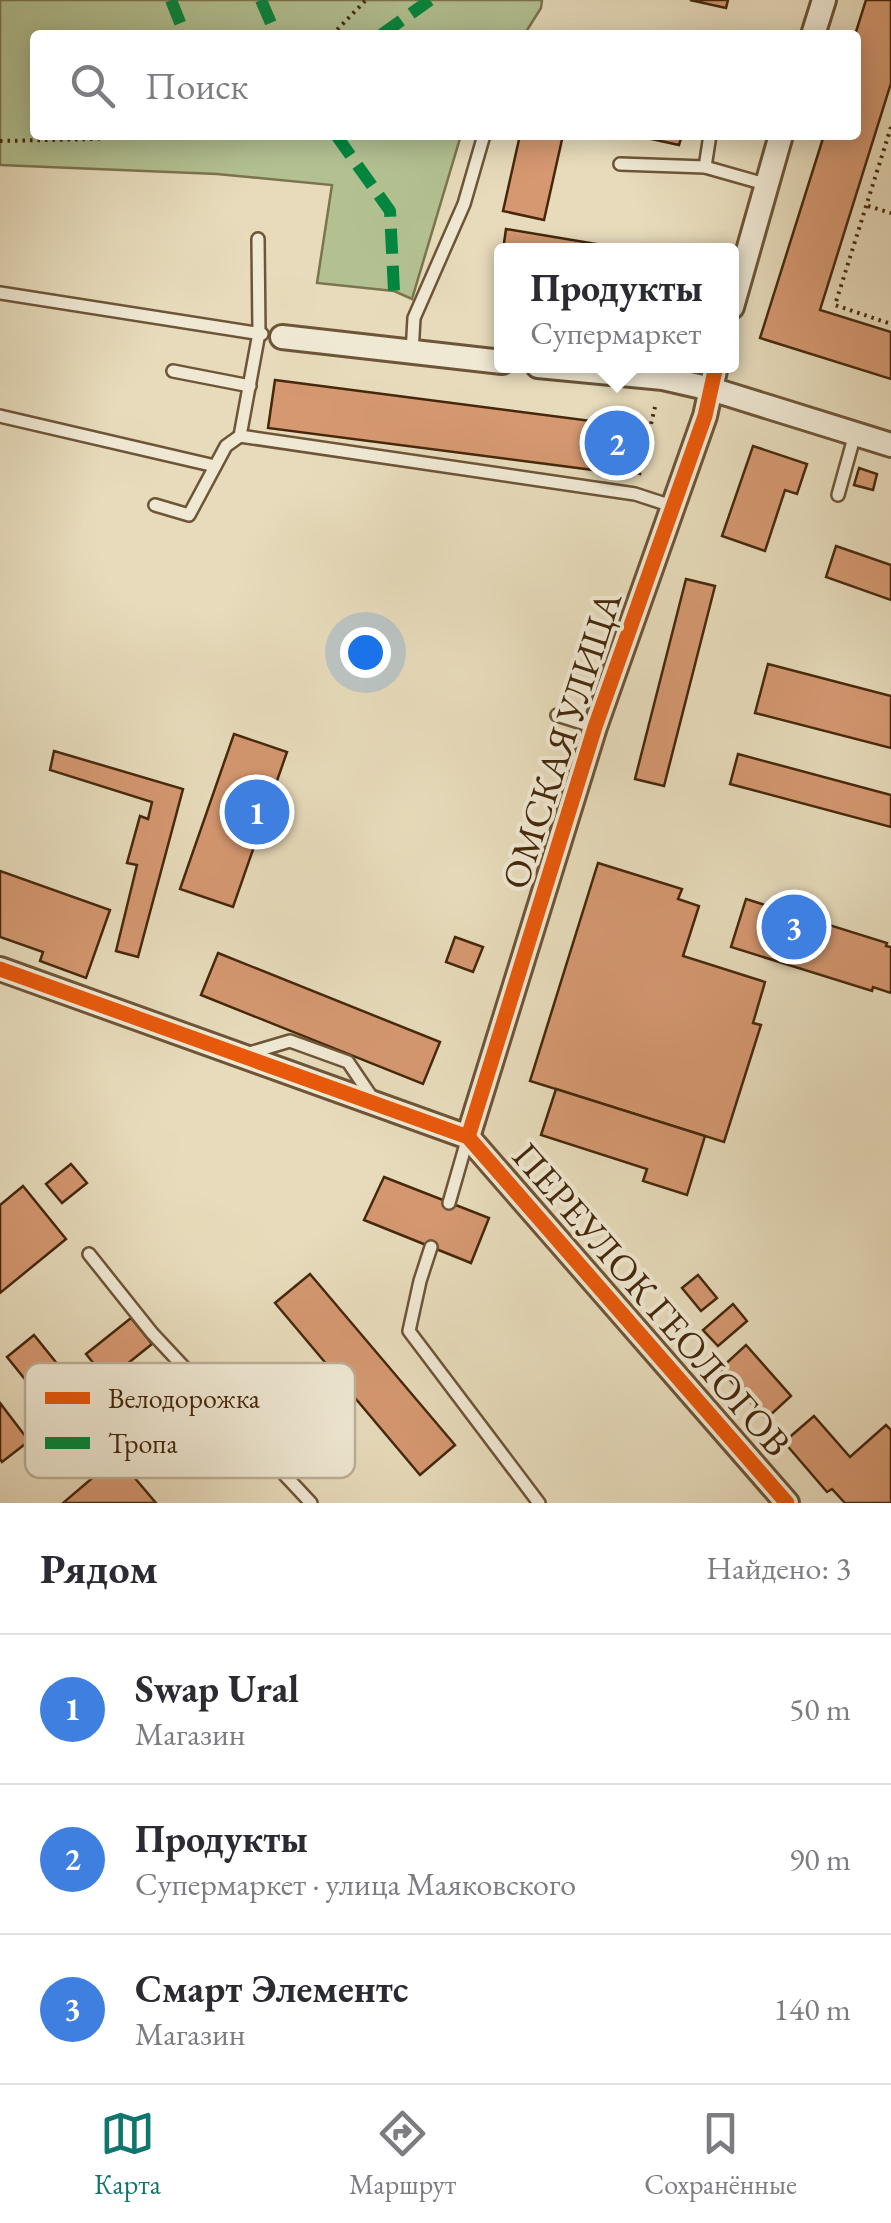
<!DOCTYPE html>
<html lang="ru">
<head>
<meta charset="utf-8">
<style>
	body { margin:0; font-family:"EB Garamond",serif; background:#f7f7f7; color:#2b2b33 }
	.you { position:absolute; left:365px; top:652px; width:35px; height:35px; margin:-25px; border:8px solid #fff; border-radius:50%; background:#1a73e8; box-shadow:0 0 0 15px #1a73e833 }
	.badge { display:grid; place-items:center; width:65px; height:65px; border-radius:50%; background:#0f766e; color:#fff; font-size:32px; font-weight:700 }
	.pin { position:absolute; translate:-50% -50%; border:5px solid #fff; box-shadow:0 2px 10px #0006 }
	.popup { position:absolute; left:494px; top:243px; width:245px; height:130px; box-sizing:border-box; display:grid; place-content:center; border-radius:10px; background:#fff; filter:drop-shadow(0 2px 8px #0005); font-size:32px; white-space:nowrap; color:#7c7c81 }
	.popup b { font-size:38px; color:#2b2b33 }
	.popup::after { content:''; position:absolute; left:50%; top:100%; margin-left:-20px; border:20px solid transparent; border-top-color:#fff }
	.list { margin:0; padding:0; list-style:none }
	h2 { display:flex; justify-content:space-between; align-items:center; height:130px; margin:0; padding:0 40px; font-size:42px }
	h2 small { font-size:32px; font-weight:400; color:#7c7c81 }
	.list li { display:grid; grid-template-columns:65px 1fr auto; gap:30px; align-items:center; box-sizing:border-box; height:150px; padding:0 40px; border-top:2px solid #e1e1e2 }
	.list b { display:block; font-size:38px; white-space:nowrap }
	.list p { margin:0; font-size:32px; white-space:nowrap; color:#7c7c81 }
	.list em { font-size:32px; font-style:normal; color:#7c7c81 }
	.icon { flex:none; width:55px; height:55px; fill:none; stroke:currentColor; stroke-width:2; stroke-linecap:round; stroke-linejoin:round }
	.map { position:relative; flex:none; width:891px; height:1503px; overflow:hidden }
	.search { position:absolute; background:#fff; box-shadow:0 5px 25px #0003; left:30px; right:30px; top:30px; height:110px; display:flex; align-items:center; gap:25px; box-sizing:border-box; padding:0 35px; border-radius:10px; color:#7c7c81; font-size:38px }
	.sheet { height:580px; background:#fff }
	nav { display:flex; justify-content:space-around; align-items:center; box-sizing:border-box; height:140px; border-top:2px solid #e1e1e2; background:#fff; font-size:28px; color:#7c7c81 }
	nav a { display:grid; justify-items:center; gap:5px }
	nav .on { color:#0f766e }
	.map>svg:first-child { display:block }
	.green { fill:#b3c192; stroke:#7c744e; stroke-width:2.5 }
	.building { fill:#d59871; stroke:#45280b; stroke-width:2.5 }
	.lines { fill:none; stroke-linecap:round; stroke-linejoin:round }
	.lane-casing { stroke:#6e5537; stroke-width:16 }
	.street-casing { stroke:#6e5537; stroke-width:28 }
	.path { stroke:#45280b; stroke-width:4; stroke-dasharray:2.5 5; stroke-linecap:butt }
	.lane { stroke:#efe8d3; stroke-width:11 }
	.street { stroke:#efe8d3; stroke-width:22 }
	.quiet { stroke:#00873e; stroke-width:12; stroke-dasharray:25 12; stroke-linecap:butt }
	.cycleway-casing { stroke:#efe8d3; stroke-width:21 }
	.cycleway { stroke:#e8590c; stroke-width:15 }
	.labels { text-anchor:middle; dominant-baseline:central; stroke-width:8; stroke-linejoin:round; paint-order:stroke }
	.street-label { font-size:38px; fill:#45280b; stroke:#efe8d3 }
	.key { fill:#efe8d3; stroke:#bcae97; stroke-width:2.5 }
	.key-label { font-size:28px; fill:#45280b }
</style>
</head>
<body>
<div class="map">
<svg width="891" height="1503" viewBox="0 0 891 1503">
	<rect width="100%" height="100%" fill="#e7dbbb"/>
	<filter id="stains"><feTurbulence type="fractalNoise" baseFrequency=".002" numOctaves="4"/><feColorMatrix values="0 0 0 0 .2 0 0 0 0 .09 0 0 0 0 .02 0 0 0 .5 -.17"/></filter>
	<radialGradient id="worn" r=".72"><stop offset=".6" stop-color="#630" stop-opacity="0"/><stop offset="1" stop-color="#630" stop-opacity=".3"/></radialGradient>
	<polygon class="green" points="0,0 542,0 541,8 524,35 35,35 35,135 461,135 412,299 394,291 317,283 332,185 217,174 0,165"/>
	<g class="building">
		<polygon points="690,0 728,0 726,8"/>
		<polygon points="866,0 891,0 891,83 820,310 891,332 891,379 760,338 824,135 856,135 855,35"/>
		<polygon points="520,135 563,135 544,220 503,211"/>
		<polygon points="633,135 682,135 679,145"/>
		<polygon points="506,229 632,250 503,250"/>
		<polygon points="275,380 638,427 632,475 268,428"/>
		<polygon points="753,446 807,464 797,494 785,490 765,551 722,536"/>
		<polygon points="859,468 877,474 873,490 854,485"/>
		<polygon points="836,546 891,565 891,600 826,577"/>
		<polygon points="686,579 715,586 664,786 635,779"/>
		<polygon points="768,664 891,696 891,748 755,713"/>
		<polygon points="234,734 287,752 233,907 180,889"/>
		<polygon points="54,751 183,789 138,957 116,951 137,865 127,863 140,816 148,819 152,802 50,770"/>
		<polygon points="738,754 891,795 891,827 730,784"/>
		<polygon points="598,863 682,889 678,899 699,906 683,956 765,982 753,1023 761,1025 724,1142 530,1081"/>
		<polygon points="0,871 110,910 86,978 40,961 43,952 0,937"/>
		<polygon points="746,899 887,943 886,946 891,947 891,993 873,987 872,991 731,947"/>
		<polygon points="455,937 483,947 473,972 446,962"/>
		<polygon points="218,953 440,1042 423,1084 201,995"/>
		<polygon points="556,1089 705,1136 687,1195 643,1181 647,1169 541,1135"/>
		<polygon points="71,1164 87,1183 62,1203 46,1184"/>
		<polygon points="384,1177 489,1218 471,1263 364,1220"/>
		<polygon points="23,1186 66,1239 0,1293 0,1205"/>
		<polygon points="310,1274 455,1445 420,1475 275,1303"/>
		<polygon points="698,1275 717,1298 701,1311 682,1288"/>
		<polygon points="733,1304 747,1321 718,1346 703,1330"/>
		<polygon points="131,1318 152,1344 107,1380 86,1354"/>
		<polygon points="34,1335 80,1392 53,1414 7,1357"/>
		<polygon points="746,1345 791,1396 766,1419 720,1369"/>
		<polygon points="198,1378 257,1449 225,1475 166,1405"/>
		<polygon points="0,1403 29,1441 2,1462 0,1459"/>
		<polygon points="814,1416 850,1457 886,1425 891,1430 891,1503 845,1503 832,1489 827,1492 784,1442"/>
		<polygon points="117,1457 156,1503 63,1503"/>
	</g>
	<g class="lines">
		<g class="lane-casing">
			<g id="lane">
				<polyline points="710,135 705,167 765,184"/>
				<polyline points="620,164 705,167"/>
				<polyline points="258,239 259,333 240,436 635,494 675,507"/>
				<polyline points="0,293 262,334"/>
				<polyline points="412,353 414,318 464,204 484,135"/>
				<polyline points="173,371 250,386"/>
				<polyline points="0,416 215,466"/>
				<polyline points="838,495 855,434"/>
				<polyline points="155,505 189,515 226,446 240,436"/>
				<polyline points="557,715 595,727"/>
				<polyline points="246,1054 290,1041 348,1062 373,1099"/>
				<polyline points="449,1203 468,1137"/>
				<polyline points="431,1247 420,1281 409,1331 539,1503"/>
				<polyline points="89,1254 152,1333 311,1503"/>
			</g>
		</g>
		<g class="street-casing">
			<g id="street">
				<polyline points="813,35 824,0"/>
				<polyline points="732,307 781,135"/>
				<polyline points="282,337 502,362"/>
				<polyline points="538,366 663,378 711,389 891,445"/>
				<polyline points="0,969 468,1137 787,1503"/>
				<polyline points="468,1137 595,727 705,416 716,366"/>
			</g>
		</g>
		<g class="path">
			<polyline points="332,35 366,0"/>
			<polyline points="891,127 835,305 891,324"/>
			<polyline points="0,141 96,139 132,135"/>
			<polyline points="868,206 891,213"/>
			<polyline points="639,475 655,407"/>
		</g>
		<use href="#lane" class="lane"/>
		<use href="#street" class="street"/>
		<g class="quiet">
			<polyline points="171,0 185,35"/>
			<polyline points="261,0 276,35"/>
			<polyline points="381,35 430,0"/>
			<polyline points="336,135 390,211 394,291"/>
		</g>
		<g class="cycleway-casing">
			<g id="cycleway">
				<polyline points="0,969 468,1137 787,1503"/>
				<polyline points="468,1137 595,727 705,416 716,366"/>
			</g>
		</g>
		<use href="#cycleway" class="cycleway"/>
	</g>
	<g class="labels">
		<g class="street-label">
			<text transform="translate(561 740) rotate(-72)">ОМСКАЯ УЛИЦА</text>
			<text transform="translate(652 1299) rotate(49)">ПЕРЕУЛОК ГЕОЛОГОВ</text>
		</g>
	</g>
	<rect x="25" y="1363" width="330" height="115" rx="15" class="key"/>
	<rect x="45" y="1392" width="45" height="12" fill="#e8590c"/>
	<rect x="45" y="1437" width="45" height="12" fill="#00873e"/>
	<g class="key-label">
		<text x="108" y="1408">Велодорожка</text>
		<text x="108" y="1453">Тропа</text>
	</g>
	<rect width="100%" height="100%" filter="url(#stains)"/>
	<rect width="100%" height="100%" fill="url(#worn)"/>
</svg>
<div class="you"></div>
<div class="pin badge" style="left:257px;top:812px;background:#3f7fe0">1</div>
<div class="pin badge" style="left:617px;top:443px;background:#3f7fe0">2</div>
<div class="popup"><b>Продукты</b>Супермаркет</div>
<div class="pin badge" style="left:794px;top:927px;background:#3f7fe0">3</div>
<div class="search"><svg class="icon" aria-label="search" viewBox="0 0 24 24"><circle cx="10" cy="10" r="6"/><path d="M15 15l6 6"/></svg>Поиск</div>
</div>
<section class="sheet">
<h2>Рядом<small>Найдено: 3</small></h2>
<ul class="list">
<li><span class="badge" style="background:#3f7fe0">1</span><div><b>Swap Ural</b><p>Магазин</p></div><em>50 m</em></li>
<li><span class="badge" style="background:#3f7fe0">2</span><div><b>Продукты</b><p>Супермаркет · улица Маяковского</p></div><em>90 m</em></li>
<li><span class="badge" style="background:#3f7fe0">3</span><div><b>Смарт Элементс</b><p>Магазин</p></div><em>140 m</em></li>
</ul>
</section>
<nav>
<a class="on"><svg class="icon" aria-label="map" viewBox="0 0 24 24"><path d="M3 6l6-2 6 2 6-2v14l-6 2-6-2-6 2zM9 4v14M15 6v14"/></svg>Карта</a>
<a><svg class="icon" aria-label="directions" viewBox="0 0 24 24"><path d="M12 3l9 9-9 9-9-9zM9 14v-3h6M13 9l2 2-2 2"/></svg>Маршрут</a>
<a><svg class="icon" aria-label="saved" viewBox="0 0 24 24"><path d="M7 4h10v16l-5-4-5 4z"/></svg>Сохранённые</a>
</nav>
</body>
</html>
